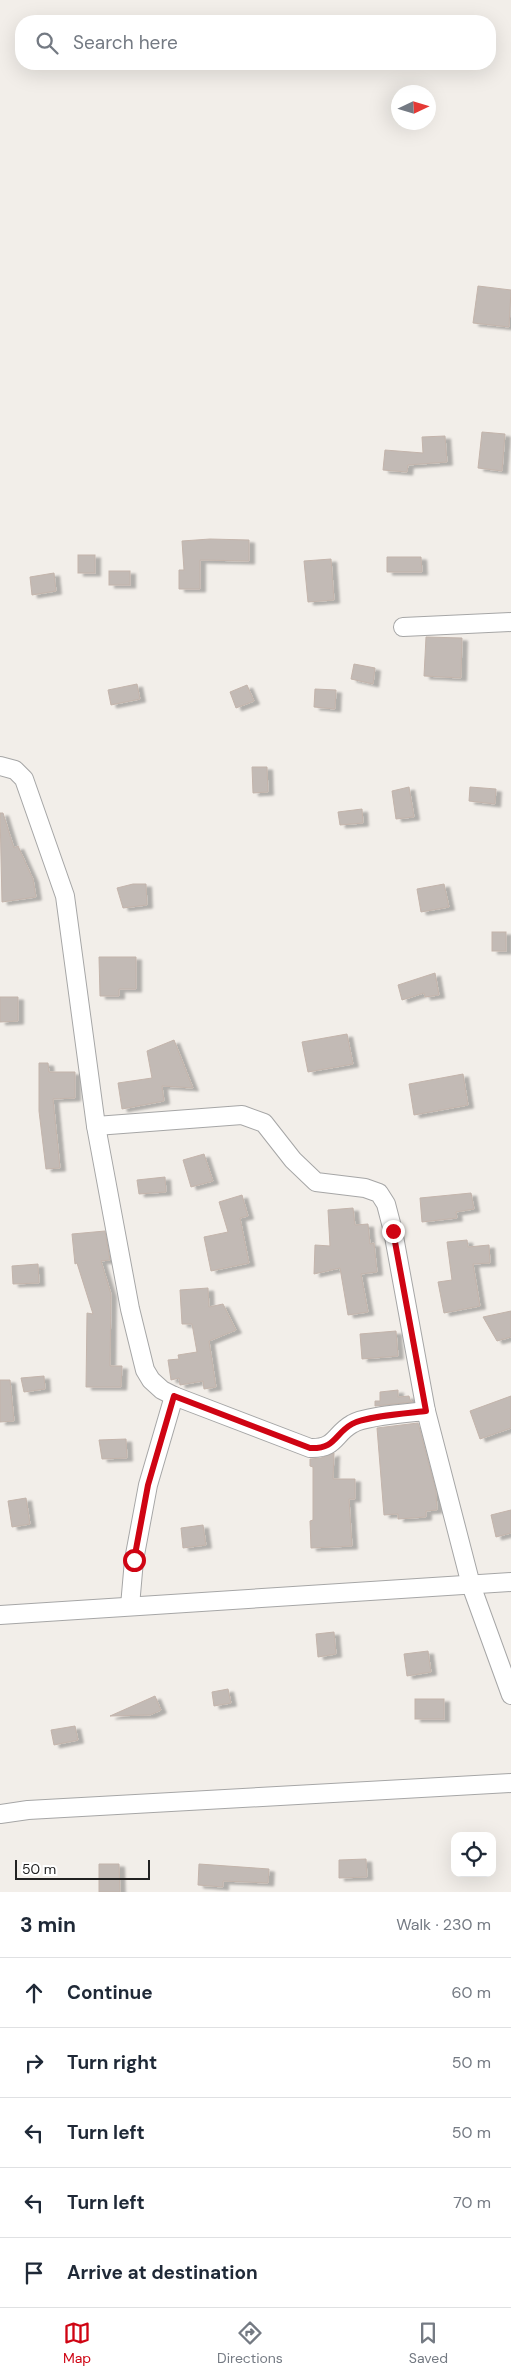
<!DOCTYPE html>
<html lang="en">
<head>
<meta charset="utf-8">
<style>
	body { margin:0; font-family:"DM Sans",sans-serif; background:#f6f6f7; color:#1f2937 }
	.controls { position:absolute; right:15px; bottom:15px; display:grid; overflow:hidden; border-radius:10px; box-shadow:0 5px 20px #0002 }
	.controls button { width:45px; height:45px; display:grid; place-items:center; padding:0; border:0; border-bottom:1px solid #e0e1e3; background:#fff; color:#1f2937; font:25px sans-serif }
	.compass { position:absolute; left:391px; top:85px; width:45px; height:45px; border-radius:50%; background:#fff; box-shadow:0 5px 20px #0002; rotate:86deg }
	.scale { position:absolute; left:15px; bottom:12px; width:135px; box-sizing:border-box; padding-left:5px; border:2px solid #222; border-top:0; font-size:14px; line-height:18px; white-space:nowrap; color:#222; -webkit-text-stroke:4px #fff; paint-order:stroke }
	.stop { position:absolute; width:15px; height:15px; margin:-11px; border:4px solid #cf0413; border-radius:50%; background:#fff }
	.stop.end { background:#cf0413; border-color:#fff; box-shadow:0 1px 5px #0008 }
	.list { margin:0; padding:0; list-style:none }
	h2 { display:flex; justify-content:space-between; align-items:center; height:65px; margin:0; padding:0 20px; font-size:21px }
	h2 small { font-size:16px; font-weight:400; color:#747a83 }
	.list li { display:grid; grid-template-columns:32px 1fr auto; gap:15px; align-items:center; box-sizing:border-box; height:70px; padding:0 20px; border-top:1px solid #e0e1e3 }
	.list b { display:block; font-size:19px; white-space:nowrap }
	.list em { font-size:16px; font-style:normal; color:#747a83 }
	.icon { flex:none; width:28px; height:28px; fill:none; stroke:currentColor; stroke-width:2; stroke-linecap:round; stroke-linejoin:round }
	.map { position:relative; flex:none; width:511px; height:1892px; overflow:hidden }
	.search { position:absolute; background:#fff; box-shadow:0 5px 20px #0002; left:15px; right:15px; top:15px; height:55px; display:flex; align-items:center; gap:12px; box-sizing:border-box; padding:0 18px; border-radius:20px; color:#747a83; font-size:19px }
	.sheet { height:415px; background:#fff }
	nav { display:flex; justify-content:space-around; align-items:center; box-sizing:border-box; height:70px; border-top:1px solid #e0e1e3; background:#fff; font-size:14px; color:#747a83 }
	nav a { display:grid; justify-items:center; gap:2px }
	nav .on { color:#cf0413 }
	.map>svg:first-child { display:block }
	.building { fill:#c2bab5; stroke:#c3b4ab; filter:url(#shadow) }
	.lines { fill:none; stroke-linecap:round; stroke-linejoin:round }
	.minor-casing { stroke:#a6a6a6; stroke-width:20 }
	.minor { stroke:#fff; stroke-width:18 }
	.route { stroke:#cf0413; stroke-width:6 }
</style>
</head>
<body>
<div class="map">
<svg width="511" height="1892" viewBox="0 0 511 1892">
	<defs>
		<filter id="shadow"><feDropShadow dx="5.5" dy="3" stdDeviation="1" flood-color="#0004"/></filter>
	</defs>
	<rect width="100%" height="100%" fill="#f2eee9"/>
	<g class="building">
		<polygon points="478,286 511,290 509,327 473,323"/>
		<polygon points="482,432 505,434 502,471 478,468"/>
		<polygon points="445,436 447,462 408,465 407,472 383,470 385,450 423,453 422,437"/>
		<polygon points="210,539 249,540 249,561 200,560 200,589 179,589 179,570 184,570 182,541"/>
		<rect x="78" y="555" width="17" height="18"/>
		<polygon points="387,557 421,557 422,572 387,572"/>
		<polygon points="331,559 334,600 308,602 304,561"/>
		<rect x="109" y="571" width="21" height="14"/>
		<polygon points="54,573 56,591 32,595 30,577"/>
		<polygon points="426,637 462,638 461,678 424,676"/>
		<polygon points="354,664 375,668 373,684 351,679"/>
		<polygon points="137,684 140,699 111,705 108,690"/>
		<polygon points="247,685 254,701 236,708 230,692"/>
		<polygon points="315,689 336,690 335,709 314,707"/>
		<polygon points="252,767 267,767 268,792 253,793"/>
		<polygon points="409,787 414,817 396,819 392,791"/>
		<polygon points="470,787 496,789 495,804 469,801"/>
		<polygon points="362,809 363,823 340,825 338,812"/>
		<polygon points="0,813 3,813 14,848 18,846 33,879 36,897 2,902"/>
		<polygon points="133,884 146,884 147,905 123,908 117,888"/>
		<polygon points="444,884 449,907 421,912 417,889"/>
		<rect x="492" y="932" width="14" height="19"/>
		<polygon points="99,957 136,957 136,989 119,989 119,996 100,996"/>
		<polygon points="435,973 439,995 425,997 424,993 402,1000 398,985"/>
		<polygon points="0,997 18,997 18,1021 0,1022"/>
		<polygon points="347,1034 353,1064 308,1072 302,1042"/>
		<polygon points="174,1040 193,1088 162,1086 164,1101 122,1109 118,1083 152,1078 147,1051"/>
		<polygon points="39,1063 48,1063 49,1072 75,1072 75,1098 53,1099 60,1168 46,1169 39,1111"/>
		<polygon points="463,1074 468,1105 414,1115 409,1084"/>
		<polygon points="204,1154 213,1181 191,1187 183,1160"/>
		<polygon points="165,1177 166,1192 139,1194 137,1180"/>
		<polygon points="471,1193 474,1209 456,1212 457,1218 422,1222 420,1198"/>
		<polygon points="242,1195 248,1216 240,1218 249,1263 211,1271 204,1237 228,1232 219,1202"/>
		<polygon points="353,1208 355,1225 368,1224 370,1244 374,1243 377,1272 361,1274 368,1312 348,1315 340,1268 314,1274 315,1245 330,1246 328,1210"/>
		<polygon points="105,1231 110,1260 101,1261 111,1294 110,1366 122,1366 121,1387 86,1387 87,1313 93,1314 77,1263 75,1264 72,1234"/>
		<polygon points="467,1240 468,1247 489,1245 490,1263 473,1264 480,1306 444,1313 438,1282 452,1280 447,1242"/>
		<polygon points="38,1264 39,1283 13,1284 12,1266"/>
		<polygon points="208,1288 209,1307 223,1304 236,1330 209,1341 216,1387 204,1389 203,1381 180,1385 179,1378 171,1380 168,1360 179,1359 178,1355 197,1352 192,1324 182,1324 180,1290"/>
		<polygon points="511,1311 511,1337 497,1341 483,1317"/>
		<polygon points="396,1331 398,1356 362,1359 360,1334"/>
		<polygon points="44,1376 45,1389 24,1392 21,1378"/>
		<polygon points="0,1380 10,1380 14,1421 0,1422"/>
		<polygon points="398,1390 398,1397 409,1396 410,1400 413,1402 375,1406 375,1401 380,1401 380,1392"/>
		<polygon points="511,1396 511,1428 480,1439 470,1411"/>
		<polygon points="418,1423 436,1491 437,1510 426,1511 426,1517 398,1519 398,1514 384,1515 377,1428"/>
		<polygon points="126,1439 127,1458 102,1459 99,1440"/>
		<polygon points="334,1453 333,1479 355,1479 355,1499 349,1499 352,1546 311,1548 310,1521 313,1520 313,1467 310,1466 310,1459 321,1458"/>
		<polygon points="26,1498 30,1524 12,1527 8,1501"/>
		<polygon points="511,1510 511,1533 496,1537 491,1515"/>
		<polygon points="203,1525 206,1545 183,1548 181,1528"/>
		<polygon points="334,1632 336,1654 318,1657 316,1634"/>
		<polygon points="428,1651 431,1672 407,1676 404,1654"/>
		<polygon points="228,1689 231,1703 214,1706 212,1692"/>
		<polygon points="155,1696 161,1710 150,1715 110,1716"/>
		<rect x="415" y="1699" width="29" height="20"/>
		<polygon points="75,1726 78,1740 54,1745 51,1730"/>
		<polygon points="366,1859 367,1877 339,1878 339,1860"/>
		<polygon points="99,1864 119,1864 120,1892 99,1892"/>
		<polygon points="199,1864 269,1869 268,1883 223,1881 223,1887 198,1885"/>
	</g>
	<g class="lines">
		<g class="minor-casing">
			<g id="minor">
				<polyline points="403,627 511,622"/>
				<path d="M0,766L15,770L24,779L65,896L96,1126L130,1309L145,1370L151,1380L162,1390L174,1396L310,1448C336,1449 334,1434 352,1424C365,1416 409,1413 426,1411"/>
				<polyline points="96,1126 242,1115 264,1123 293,1160 316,1182 365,1188 379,1193 386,1204 393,1231 426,1411 471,1585 511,1695"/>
				<polyline points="130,1606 134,1560 148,1485 174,1396"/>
				<polyline points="0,1615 511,1582"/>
				<polyline points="0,1814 28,1810 511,1783"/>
			</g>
		</g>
		<use href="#minor" class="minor"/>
	</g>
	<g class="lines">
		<path class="route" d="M134,1560L148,1485L174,1396L310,1448C336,1449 334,1434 352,1424C365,1416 409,1413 426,1411L393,1231"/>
	</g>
</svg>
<div class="controls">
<button><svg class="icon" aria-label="locate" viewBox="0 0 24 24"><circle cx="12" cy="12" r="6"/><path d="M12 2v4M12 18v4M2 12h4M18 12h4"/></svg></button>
</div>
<svg class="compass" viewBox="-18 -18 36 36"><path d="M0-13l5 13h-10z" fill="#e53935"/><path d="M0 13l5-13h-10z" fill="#747a83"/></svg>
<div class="scale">50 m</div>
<div class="stop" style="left:134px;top:1560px"></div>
<div class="stop end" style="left:393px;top:1231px"></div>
<div class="search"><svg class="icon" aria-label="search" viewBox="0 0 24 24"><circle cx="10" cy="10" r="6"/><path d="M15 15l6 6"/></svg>Search here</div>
</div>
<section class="sheet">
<h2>3 min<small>Walk · 230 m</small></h2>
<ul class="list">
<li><svg class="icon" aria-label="ahead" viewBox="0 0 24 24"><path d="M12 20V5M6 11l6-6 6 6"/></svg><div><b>Continue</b></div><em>60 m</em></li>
<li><svg class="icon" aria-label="right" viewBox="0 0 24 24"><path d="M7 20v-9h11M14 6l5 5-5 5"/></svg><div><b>Turn right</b></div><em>50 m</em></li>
<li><svg class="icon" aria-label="left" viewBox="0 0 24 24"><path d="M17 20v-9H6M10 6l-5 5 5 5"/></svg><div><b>Turn left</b></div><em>50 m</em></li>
<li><svg class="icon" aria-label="left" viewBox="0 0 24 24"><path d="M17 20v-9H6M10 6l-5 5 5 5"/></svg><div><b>Turn left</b></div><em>70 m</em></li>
<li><svg class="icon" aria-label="arrive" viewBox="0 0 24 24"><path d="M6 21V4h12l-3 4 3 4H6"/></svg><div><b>Arrive at destination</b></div></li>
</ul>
</section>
<nav>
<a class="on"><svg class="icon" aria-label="map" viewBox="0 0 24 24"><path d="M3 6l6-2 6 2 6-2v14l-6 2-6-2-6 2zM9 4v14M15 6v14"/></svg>Map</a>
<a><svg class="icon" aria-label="directions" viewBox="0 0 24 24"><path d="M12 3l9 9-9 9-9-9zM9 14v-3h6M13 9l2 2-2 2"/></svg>Directions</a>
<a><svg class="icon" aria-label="saved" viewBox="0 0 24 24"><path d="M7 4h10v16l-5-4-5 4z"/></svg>Saved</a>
</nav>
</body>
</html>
